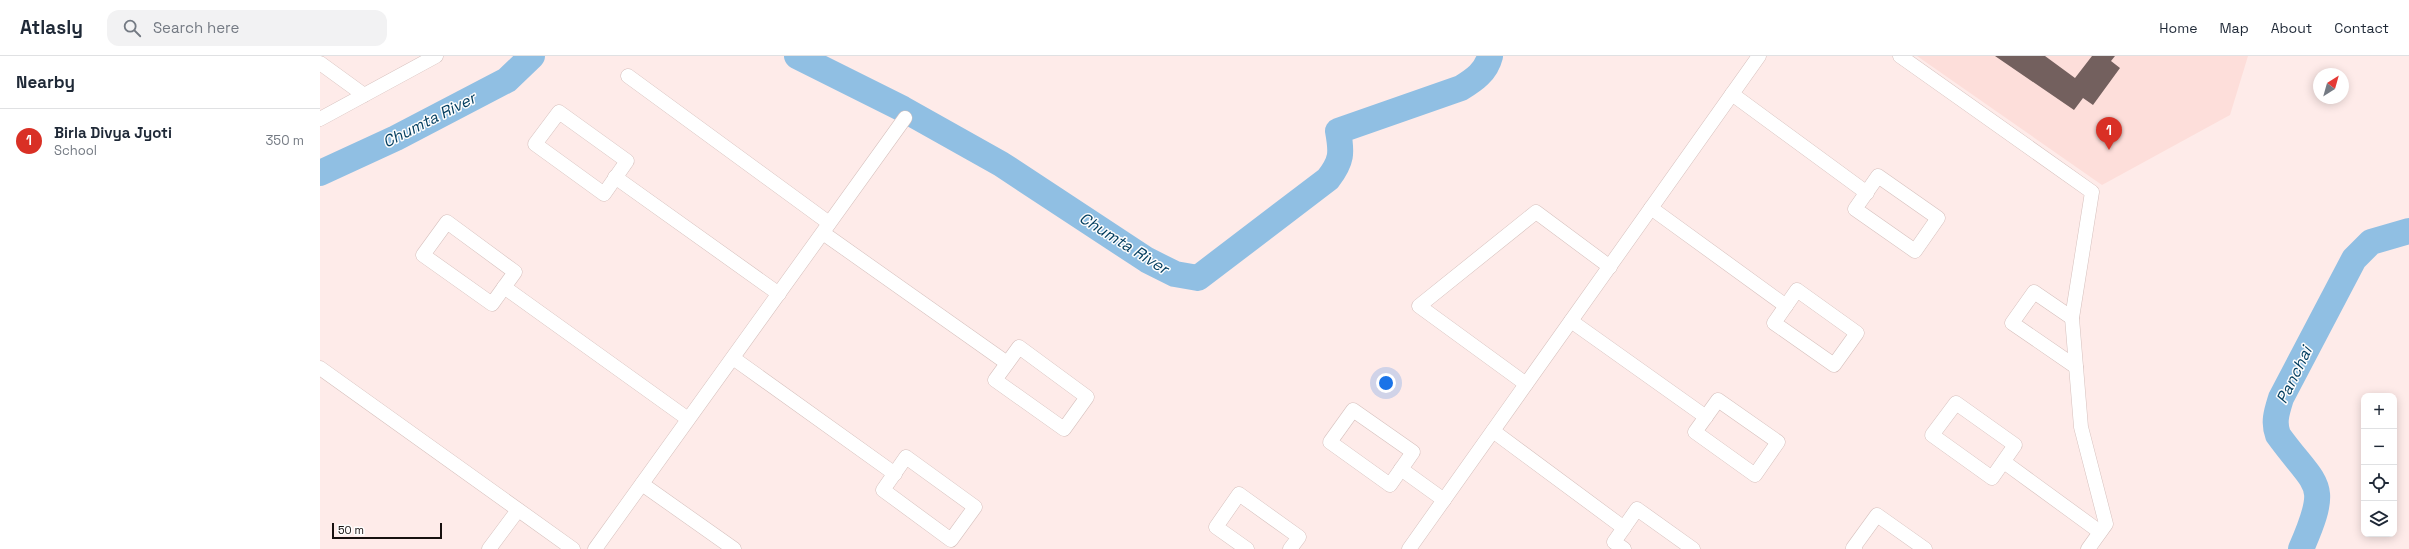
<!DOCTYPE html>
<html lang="en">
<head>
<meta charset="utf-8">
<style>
	body { margin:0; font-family:"Space Grotesk",sans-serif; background:#f2f2f3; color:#1f2937 }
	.controls { position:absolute; right:12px; bottom:12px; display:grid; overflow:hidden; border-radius:8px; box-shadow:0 2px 10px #0003 }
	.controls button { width:36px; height:36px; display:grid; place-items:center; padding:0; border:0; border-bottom:1px solid #e0e1e3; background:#fff; color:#1f2937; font:20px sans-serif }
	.compass { position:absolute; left:1993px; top:12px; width:36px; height:36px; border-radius:50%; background:#fff; box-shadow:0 2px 10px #0003; rotate:37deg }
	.scale { position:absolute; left:12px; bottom:10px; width:110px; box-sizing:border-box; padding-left:4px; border:2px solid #17100f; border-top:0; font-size:11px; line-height:14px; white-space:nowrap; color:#17100f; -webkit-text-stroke:3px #fdfdfd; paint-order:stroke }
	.you { position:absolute; left:1066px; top:327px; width:14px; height:14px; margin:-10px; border:3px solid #fff; border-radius:50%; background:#1a73e8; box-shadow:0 0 0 6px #1a73e833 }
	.badge { display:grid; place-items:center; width:26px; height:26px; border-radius:50%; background:#d93025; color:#fff; font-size:13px; font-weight:700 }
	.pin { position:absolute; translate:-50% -33px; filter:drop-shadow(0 1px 2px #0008) }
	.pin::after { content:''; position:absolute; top:21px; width:14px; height:12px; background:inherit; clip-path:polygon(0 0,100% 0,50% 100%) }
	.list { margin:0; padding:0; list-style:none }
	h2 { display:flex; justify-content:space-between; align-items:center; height:52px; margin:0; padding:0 16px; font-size:17px }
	h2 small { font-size:13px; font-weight:400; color:#747a83 }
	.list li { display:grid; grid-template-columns:26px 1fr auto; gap:12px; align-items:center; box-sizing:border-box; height:64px; padding:0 16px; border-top:1px solid #e0e1e3 }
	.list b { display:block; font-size:15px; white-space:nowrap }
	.list p { margin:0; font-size:13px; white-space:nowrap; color:#747a83 }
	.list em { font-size:13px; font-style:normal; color:#747a83 }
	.icon { flex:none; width:22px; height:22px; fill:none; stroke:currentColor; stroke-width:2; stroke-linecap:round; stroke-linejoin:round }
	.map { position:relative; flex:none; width:2089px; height:493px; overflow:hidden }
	header { display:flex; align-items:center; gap:24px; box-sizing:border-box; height:56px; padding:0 20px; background:#fff; border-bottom:1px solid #e0e1e3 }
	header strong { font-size:19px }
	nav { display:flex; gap:22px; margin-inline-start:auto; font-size:14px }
	.search { width:280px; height:36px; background:#f2f2f3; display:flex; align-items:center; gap:10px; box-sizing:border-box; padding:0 14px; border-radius:12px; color:#747a83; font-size:15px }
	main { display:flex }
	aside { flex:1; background:#fff }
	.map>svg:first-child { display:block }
	.built { fill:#fddeda }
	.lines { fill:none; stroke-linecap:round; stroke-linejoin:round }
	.river { stroke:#90bfe3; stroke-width:26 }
	.building { fill:#73605e }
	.minor-casing { stroke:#d6c0bd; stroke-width:15 }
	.minor { stroke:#fff; stroke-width:14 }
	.labels { text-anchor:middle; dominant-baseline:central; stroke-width:3; stroke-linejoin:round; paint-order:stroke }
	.water-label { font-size:16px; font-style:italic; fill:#003c5e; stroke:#fdfdfd }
</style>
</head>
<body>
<header>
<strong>Atlasly</strong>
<div class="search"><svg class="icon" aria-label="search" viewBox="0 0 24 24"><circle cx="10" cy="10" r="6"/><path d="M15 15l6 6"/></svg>Search here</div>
<nav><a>Home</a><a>Map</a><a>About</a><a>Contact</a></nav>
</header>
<main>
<aside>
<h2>Nearby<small></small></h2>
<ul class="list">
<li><span class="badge">1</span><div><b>Birla Divya Jyoti</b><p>School</p></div><em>350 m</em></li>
</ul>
</aside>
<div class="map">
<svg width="2089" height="493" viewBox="0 0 2089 493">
	<rect width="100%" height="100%" fill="#feebe9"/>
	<polygon class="built" points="1597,0 1928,0 1910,59 1782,129"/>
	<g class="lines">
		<g class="river">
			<path d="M477,0L583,53L681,108L827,204L855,218L878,222L1008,123C1022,105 1022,97 1018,75L1141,32C1154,24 1166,16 1170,0"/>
			<polyline points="0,117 76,82 187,24 212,0"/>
			<path d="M1981,493C2011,424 1997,433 1958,379C1953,366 1957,355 1961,342L2034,203L2051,186L2089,175"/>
		</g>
	</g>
	<polygon class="building" points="1675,0 1725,0 1755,22 1772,0 1795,0 1791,5 1800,12 1773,49 1763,42 1754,54"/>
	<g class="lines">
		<g class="minor-casing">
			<g id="minor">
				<polyline points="1580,0 1772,136 1752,262 1761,371 1786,468 1768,493"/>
				<polyline points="0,7 44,39"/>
				<polyline points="308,20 509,167"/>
				<polyline points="1412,38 1547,137"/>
				<polygon points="239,56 307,105 284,138 215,88"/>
				<polyline points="0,63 116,0"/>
				<polygon points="1558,120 1618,162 1595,195 1535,153"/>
				<polyline points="295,121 459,238"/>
				<polyline points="1331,152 1466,250"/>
				<polygon points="127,166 195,216 172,248 103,199"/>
				<polyline points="503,177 687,307"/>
				<polyline points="184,231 368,363"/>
				<polygon points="1477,234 1537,277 1514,309 1454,267"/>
				<polyline points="1752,262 1714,236 1692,267 1756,311"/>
				<polyline points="1251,265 1386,361"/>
				<polygon points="699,291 767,341 744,373 675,324"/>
				<polyline points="413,302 575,418"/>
				<polyline points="0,312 253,493"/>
				<polyline points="1206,328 1099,250 1216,156 1290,211"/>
				<polygon points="1398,344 1458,386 1435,419 1375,376"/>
				<polygon points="1636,347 1695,389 1672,422 1612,379"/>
				<polygon points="1033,354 1093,396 1070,429 1010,386"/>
				<polyline points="1173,375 1304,472"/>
				<polygon points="586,401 655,451 631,484 563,434"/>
				<polyline points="1684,406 1780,476"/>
				<polyline points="1081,413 1124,444"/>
				<polyline points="322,428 414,493"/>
				<polyline points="169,493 198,454"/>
				<polyline points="275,493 585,62"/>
				<polyline points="927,493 896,471 919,438 979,481 970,493"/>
				<polyline points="1089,493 1439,0"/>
				<polyline points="1304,493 1294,486 1317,453 1373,493"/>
				<polyline points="1535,493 1533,492 1557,459 1605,493"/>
			</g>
		</g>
		<use href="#minor" class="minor"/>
	</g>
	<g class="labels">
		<g class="water-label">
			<text transform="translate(109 64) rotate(-27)">Chumta River</text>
			<text transform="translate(804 187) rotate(32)">Chumta River</text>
			<text transform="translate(1974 319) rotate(-64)">Panchai</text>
		</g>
	</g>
</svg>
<div class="controls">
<button>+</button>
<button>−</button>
<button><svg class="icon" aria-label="locate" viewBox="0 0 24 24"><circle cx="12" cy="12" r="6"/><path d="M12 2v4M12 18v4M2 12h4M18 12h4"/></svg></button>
<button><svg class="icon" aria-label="layers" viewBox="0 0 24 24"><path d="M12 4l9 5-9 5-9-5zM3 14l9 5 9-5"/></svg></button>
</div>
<svg class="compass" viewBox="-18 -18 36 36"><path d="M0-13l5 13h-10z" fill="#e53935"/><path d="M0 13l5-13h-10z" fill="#747a83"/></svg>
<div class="scale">50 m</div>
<div class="you"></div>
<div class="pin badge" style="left:1789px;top:94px">1</div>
</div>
</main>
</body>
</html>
